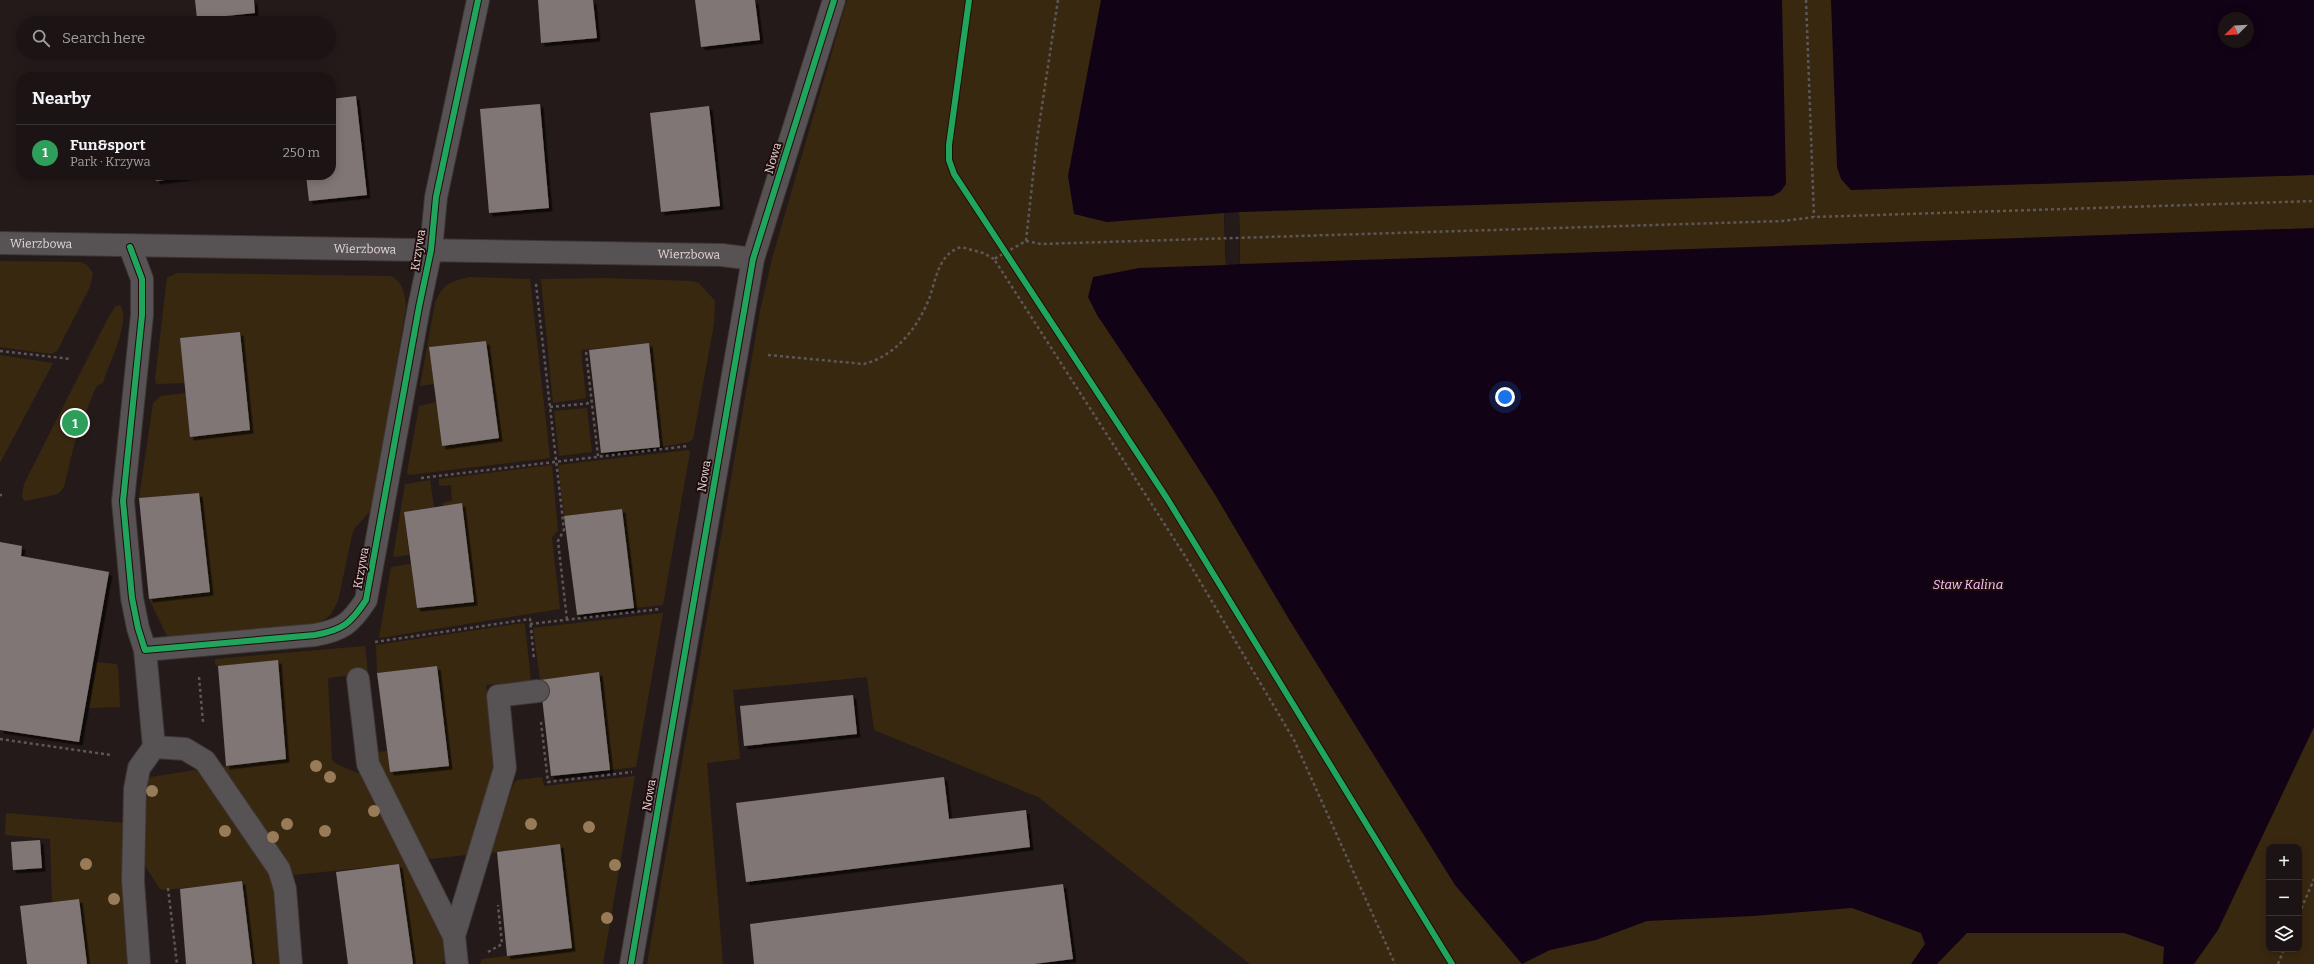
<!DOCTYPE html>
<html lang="en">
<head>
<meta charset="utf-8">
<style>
	body { margin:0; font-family:Bitter,serif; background:#292122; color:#f1f3f6 }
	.controls { position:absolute; right:12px; bottom:12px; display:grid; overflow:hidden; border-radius:8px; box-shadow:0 2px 10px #0003 }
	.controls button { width:36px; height:36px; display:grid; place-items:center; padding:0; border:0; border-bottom:1px solid #3a3334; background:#1c1414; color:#f1f3f6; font:20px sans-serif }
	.compass { position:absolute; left:2218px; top:12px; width:36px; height:36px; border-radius:50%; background:#1c1414; box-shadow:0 2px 10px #0003; rotate:246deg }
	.you { position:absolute; left:1505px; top:397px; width:14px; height:14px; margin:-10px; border:3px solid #fff; border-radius:50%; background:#1a73e8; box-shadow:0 0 0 6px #1a73e833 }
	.badge { display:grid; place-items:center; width:26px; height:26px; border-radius:50%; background:#a09393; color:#fff; font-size:13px; font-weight:700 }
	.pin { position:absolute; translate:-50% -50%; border:2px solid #fff; box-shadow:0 1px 4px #0006 }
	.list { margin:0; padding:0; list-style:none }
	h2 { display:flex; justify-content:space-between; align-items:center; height:52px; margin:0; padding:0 16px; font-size:17px }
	h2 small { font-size:13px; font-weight:400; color:#a09ea0 }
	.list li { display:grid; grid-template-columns:26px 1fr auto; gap:12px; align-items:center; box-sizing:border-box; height:56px; padding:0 16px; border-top:1px solid #3a3334 }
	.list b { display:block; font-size:15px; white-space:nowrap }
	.list p { margin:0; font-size:13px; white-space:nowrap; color:#a09ea0 }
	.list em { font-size:13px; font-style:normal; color:#a09ea0 }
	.icon { flex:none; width:22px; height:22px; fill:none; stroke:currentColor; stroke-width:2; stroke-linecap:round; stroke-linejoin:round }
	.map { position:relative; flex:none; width:2314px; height:964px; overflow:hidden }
	.search { position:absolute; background:#1c1414; box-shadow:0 2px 10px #0003; left:16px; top:16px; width:320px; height:44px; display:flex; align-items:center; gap:10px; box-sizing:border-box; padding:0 14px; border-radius:22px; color:#a09ea0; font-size:15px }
	.panel { position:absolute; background:#1c1414; box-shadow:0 2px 10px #0003; left:16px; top:72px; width:320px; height:108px; border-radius:16px }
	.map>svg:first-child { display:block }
	.green { fill:#392810; fill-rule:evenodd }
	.water { fill:#120215; fill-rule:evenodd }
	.pier { fill:#251a1a }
	.building { fill:#807674; filter:url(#shadow) }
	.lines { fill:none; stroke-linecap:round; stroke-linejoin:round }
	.street-casing { stroke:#3f3535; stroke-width:24 }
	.path { stroke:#5d5758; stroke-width:2.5; stroke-dasharray:3 3; stroke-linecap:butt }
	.street { stroke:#575354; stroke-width:22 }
	.cycleway-casing { stroke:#200c0d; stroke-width:8 }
	.cycleway { stroke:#20a55d; stroke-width:6 }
	.tree { fill:#987b59 }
	.labels { text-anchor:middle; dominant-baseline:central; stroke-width:4; stroke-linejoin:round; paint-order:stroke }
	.street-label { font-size:12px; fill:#e3d4d4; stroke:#200c0d }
	.water-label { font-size:13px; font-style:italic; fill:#f7c5fe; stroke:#200c0d }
</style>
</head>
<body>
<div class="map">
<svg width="2314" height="964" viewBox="0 0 2314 964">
	<defs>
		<filter id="shadow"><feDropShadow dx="3.5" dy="3.5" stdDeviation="0" flood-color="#0009"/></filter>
	</defs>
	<rect width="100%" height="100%" fill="#251a1a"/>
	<g class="green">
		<path d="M847,0H2314V964H1250L1038,797L874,730L867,677L733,690L740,759L707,763L723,964H647L760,311L772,259ZM2224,18H2248V42H2224ZM2269,847H2299V949H2269Z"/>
		<polygon points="0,261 81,262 87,265 93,273 90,287 57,351 51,354 0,347"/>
		<path d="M177,273L391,276C403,282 405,294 406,307L372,509L355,528L352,535L338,601L331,614L324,620L311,625L171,637L167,636L149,599L209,592L199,493L139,498L153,403L161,396L186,393L191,437L250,429L240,332L180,338L185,383L156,384L155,379L167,278Z"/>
		<path d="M469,277L530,279L550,458L409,475L407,473L419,406L436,402L442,446L499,438L486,341L429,347L434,384L420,386L435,303C443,284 449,282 469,277Z"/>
		<polygon points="606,278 691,281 699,283 715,301 714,324 693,439 689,442 660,447 649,343 581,350 586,398 553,403 541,279"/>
		<path d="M120,305C132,319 108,365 103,383L97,386L93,394L74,445L64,487L58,494L25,501L22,497L24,484L107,320L115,307Z"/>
		<polygon points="0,355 53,363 0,463"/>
		<polygon points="587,408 592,452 559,456 554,411"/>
		<polygon points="689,450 690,452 663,605 634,608 622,509 564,516 558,465"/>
		<polygon points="552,465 558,531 552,537 560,609 379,638 391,567 411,564 417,608 474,601 462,504 443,506 442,503 452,501 451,485 439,486 439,479"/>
		<polygon points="430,480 434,507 404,512 409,555 393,557 405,484"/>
		<polygon points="663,613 636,767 610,770 599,672 540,680 533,628"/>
		<polygon points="523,623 525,625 531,681 486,685 495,767 469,852 466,855 431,859 428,858 379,766 376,752 387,751 390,772 448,765 437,666 377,673 376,645"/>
		<polygon points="365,646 368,673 328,678 332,760 336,764 363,775 446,941 449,962 443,962 442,964 413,964 399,864 294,875 219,767 286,759 278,661 218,666 215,665 215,659"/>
		<polygon points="97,662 116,664 118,666 120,707 89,708"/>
		<polygon points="195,770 198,772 269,873 273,890 281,964 252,964 242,882 164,890 160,889 143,863 144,778"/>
		<polygon points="635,776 603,964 480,964 482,959 572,948 560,844 489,853 514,783 518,780 542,777 544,786"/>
		<polygon points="6,813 125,823 128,964 87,964 79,899 52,902 50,839 5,835"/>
	</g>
	<g class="water">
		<polygon points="1101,0 1782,0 1786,184 1781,191 1773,196 1239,212 1240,264 2314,228 2314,727 2218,930 2194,964 2163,964 2164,947 2124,933 1967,933 1937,964 1911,964 1925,944 1921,933 1852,908 1753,916 1647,921 1596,940 1550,950 1522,964 1455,885 1290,621 1214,493 1164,415 1097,315 1088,297 1093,277 1139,268 1226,265 1224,213 1107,222 1074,214 1068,176"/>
		<path d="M1831,0H2314V175L1851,190L1841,179L1837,167ZM2224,18H2248V42H2224Z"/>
	</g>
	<polygon class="pier" points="1239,212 1240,264 1226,265 1224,213"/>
	<g class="building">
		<polygon points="195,0 254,0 255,13 197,19"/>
		<polygon points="538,0 593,0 597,38 541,43"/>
		<polygon points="695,0 755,0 760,40 701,47"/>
		<polygon points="356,96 367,195 309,201 306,175 331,175 331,99"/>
		<polygon points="540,104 549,208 489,213 480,109"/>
		<polygon points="709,106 720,206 661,212 650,113"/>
		<polygon points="156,175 197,175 197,176 156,181"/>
		<polygon points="240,332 250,430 190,437 180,338"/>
		<polygon points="486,341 499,438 442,446 429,347"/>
		<polygon points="649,343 660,447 601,453 589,350"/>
		<polygon points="199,493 210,592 149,599 139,498"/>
		<polygon points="462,503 474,602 417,608 404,512"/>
		<polygon points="622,509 634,608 577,615 564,516"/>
		<polygon points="0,542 22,546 21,556 109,572 79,742 0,730"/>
		<polygon points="278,660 286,759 226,766 218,666"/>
		<polygon points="437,666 449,766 390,772 377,673"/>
		<polygon points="599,672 610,770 551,776 540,680"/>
		<polygon points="853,695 857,734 744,746 740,706"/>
		<polygon points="944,777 949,819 1026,810 1030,847 746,882 736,803"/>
		<polygon points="40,840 42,868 13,870 11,842"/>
		<polygon points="560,844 572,948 507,956 497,852"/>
		<polygon points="399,864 413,964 348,964 336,872"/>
		<polygon points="242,881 252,964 186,964 180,889"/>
		<polygon points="1063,884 1073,959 1034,964 754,964 750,924"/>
		<polygon points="79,899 87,964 27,964 20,906"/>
	</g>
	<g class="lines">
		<g class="street-casing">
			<g id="street">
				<path id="s1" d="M0,243L722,255L753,259"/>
				<path d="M130,247L142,279V315L123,501L132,598L138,628L145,650L315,635C343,630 351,623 366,600L419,307L431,250L436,197L478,0"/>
				<polyline points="358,679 368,764 454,936 457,964"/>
				<polyline points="154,747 185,749 205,761 279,869 285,889 291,964"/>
				<polyline points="454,936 505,768 498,696 538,691"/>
				<polyline points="139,964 133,881 135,789 139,768 154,747 145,650"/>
				<polyline points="631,964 753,259 834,0"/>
			</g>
		</g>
		<g class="path">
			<polyline points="1058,0 1037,139 1026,241 994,259 1185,556 1294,740 1395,964"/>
			<polyline points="1806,0 1814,217"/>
			<polyline points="1026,241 1041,244 1783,221 1814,217 2314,201"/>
			<polyline points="536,284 564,530 558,541 567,620"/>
			<polyline points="0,351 71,359"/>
			<polyline points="586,352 598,456"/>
			<path d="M768,355L864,364C895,356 917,329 929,299C936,280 938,254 961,247L983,253L994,259"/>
			<polyline points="550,407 592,403"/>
			<polyline points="421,478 688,446"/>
			<polyline points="0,495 2,495"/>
			<polyline points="530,624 660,609"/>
			<polyline points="375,642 530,619 534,659"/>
			<polyline points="199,677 203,722"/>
			<polyline points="541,722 548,782 632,772"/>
			<polyline points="0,739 111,755"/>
			<polyline points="168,888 177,964"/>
			<polyline points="2299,914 2314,879"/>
			<polyline points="488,952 502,944 498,905"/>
			<polyline points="2278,964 2284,949"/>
		</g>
		<use href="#street" class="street"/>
		<g class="cycleway-casing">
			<g id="cycleway">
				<polyline points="969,0 949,145 949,160 954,174 1168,500 1452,964"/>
				<path d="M130,247L142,279V315L123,501L132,598L138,628L145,650L315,635C343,630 351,623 366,600L419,307L431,250L436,197L478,0"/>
				<polyline points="631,964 753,259 834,0"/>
			</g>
		</g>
		<use href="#cycleway" class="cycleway"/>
	</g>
	<g class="tree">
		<circle cx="316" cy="766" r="6"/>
		<circle cx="330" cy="777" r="6"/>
		<circle cx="152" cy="791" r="6"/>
		<circle cx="374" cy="811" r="6"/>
		<circle cx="287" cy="824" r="6"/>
		<circle cx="531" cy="824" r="6"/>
		<circle cx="589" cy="827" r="6"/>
		<circle cx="225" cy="831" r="6"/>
		<circle cx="325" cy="831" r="6"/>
		<circle cx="273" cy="837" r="6"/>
		<circle cx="86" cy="864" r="6"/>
		<circle cx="615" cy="865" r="6"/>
		<circle cx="114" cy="899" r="6"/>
		<circle cx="607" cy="918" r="6"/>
	</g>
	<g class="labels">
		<g class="street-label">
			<text transform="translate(773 158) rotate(-73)">Nowa</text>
			<text stroke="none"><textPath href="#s1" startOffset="41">Wierzbowa</textPath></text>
			<text stroke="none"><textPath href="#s1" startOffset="365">Wierzbowa</textPath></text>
			<text transform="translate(418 250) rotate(-81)">Krzywa</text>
			<text stroke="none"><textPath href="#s1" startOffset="689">Wierzbowa</textPath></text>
			<text transform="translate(704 476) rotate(-80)">Nowa</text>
			<text transform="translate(361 568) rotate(-80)">Krzywa</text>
			<text transform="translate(649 795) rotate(-80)">Nowa</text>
		</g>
		<g class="water-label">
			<text x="1968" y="584">Staw Kalina</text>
		</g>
	</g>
</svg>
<div class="controls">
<button>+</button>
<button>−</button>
<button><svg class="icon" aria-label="layers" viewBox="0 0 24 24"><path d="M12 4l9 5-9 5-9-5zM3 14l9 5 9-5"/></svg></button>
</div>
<svg class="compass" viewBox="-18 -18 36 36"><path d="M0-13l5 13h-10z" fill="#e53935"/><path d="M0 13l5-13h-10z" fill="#a09ea0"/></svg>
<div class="you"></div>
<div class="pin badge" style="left:75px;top:423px;background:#2e9e5b">1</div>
<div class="search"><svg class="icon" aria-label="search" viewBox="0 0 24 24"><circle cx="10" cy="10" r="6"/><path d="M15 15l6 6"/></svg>Search here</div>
<section class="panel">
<h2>Nearby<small></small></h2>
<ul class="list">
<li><span class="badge" style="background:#2e9e5b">1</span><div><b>Fun&amp;sport</b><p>Park · Krzywa</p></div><em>250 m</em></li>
</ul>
</section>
</div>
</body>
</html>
